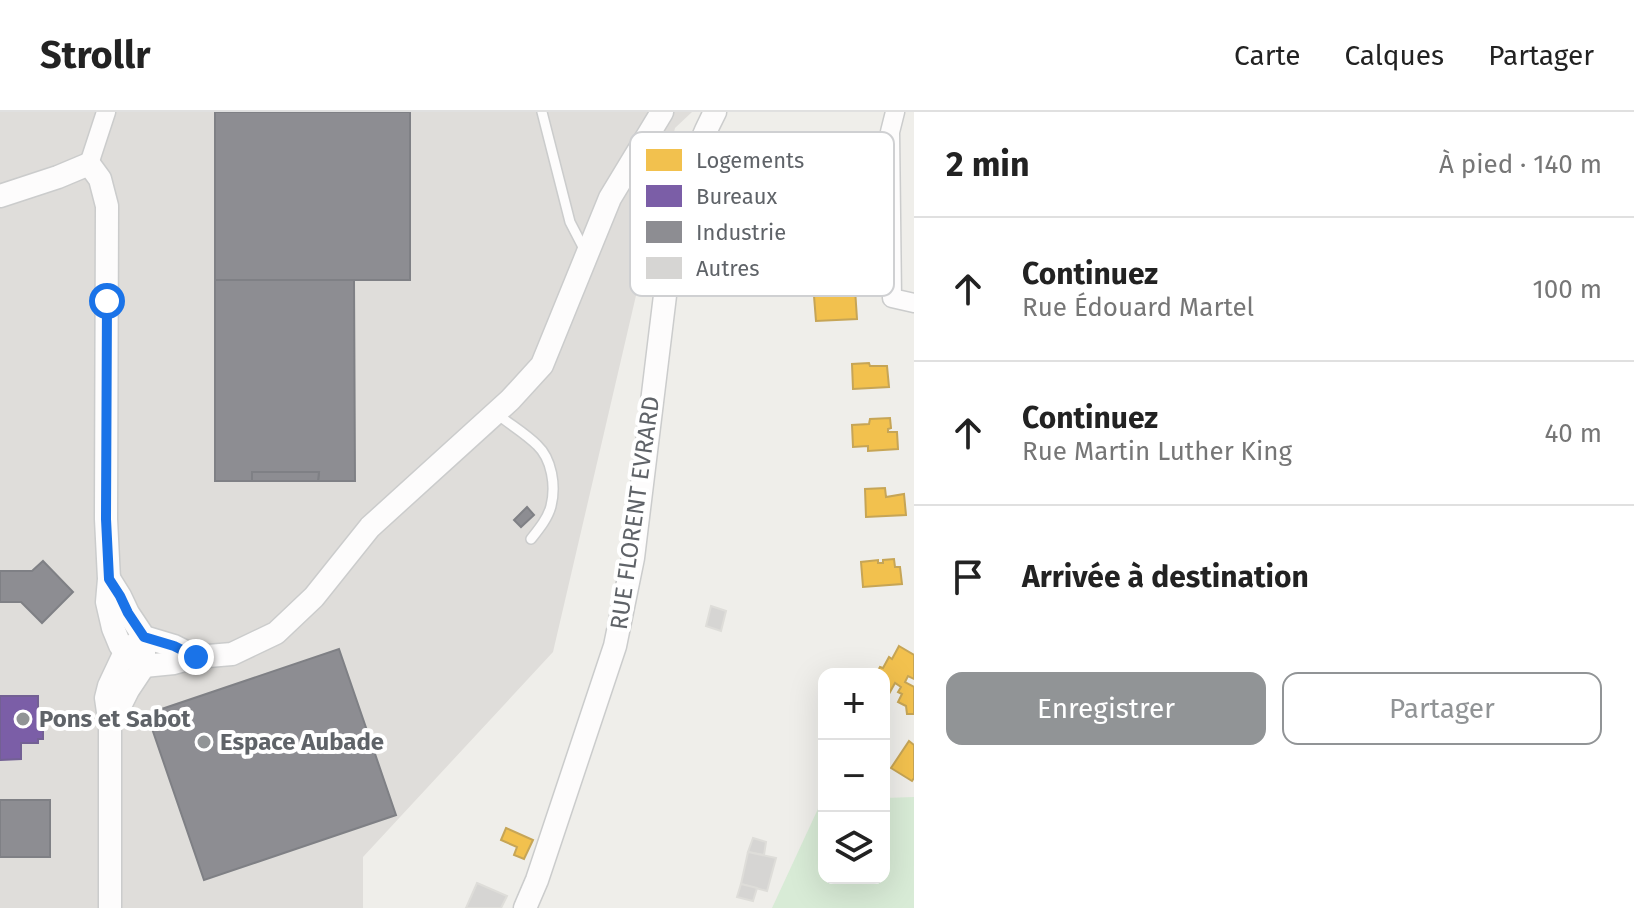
<!DOCTYPE html>
<html lang="fr">
<head>
<meta charset="utf-8">
<style>
	body { margin:0; font-family:"Fira Sans",sans-serif; background:#f2f2f2; color:#222 }
	.controls { position:absolute; right:24px; bottom:24px; display:grid; overflow:hidden; border-radius:16px; box-shadow:0 8px 32px #0002 }
	.controls button { width:72px; height:72px; display:grid; place-items:center; padding:0; border:0; border-bottom:2px solid #e0e0e0; background:#fff; color:#222; font:40px sans-serif }
	.stop { position:absolute; width:24px; height:24px; margin:-18px; border:6px solid #1a73e8; border-radius:50%; background:#fff }
	.stop.end { background:#1a73e8; border-color:#fff; box-shadow:0 2px 8px #0008 }
	.list { margin:0; padding:0; list-style:none }
	h2 { display:flex; justify-content:space-between; align-items:center; height:104px; margin:0; padding:0 32px; font-size:34px }
	h2 small { font-size:26px; font-weight:400; color:#767676 }
	.list li { display:grid; grid-template-columns:52px 1fr auto; gap:24px; align-items:center; box-sizing:border-box; height:144px; padding:0 32px; border-top:2px solid #e0e0e0 }
	.list b { display:block; font-size:30px; white-space:nowrap }
	.list p { margin:0; font-size:26px; white-space:nowrap; color:#767676 }
	.list em { font-size:26px; font-style:normal; color:#767676 }
	.actions { display:flex; gap:16px; padding:24px 32px }
	.actions a { flex:1; padding:18px 0; border:2px solid #919496; border-radius:16px; text-align:center; font-size:28px; color:#919496 }
	.actions .main { background:#919496; color:#fff }
	.icon { flex:none; width:44px; height:44px; fill:none; stroke:currentColor; stroke-width:2; stroke-linecap:round; stroke-linejoin:round }
	.map { position:relative; flex:none; width:914px; height:796px; overflow:hidden }
	header { display:flex; align-items:center; gap:48px; box-sizing:border-box; height:112px; padding:0 40px; background:#fff; border-bottom:2px solid #e0e0e0 }
	header strong { font-size:38px }
	nav { display:flex; gap:44px; margin-inline-start:auto; font-size:28px }
	main { display:flex }
	aside { flex:1; background:#fff }
	.map>svg:first-child { display:block }
	.industrial { fill:#dfddda }
	.green { fill:#d8ebd6 }
	.homes { fill:#f2c14e; stroke:#c6a556; stroke-width:2 }
	.offices { fill:#7b5ea7; stroke:#736094; stroke-width:2 }
	.industry { fill:#8d8d92; stroke:#7f8085; stroke-width:2 }
	.building { fill:#d6d5d3; stroke:#deddd9; stroke-width:2 }
	.lines { fill:none; stroke-linecap:round; stroke-linejoin:round }
	.service-casing { stroke:#cbcccc; stroke-width:12 }
	.minor-casing { stroke:#cbcccc; stroke-width:21 }
	.tertiary-casing { stroke:#cbcccc; stroke-width:25 }
	.service { stroke:#fdfcfc; stroke-width:9 }
	.minor { stroke:#fdfcfc; stroke-width:18 }
	.tertiary { stroke:#fdfcfc; stroke-width:22 }
	.route { stroke:#1a73e8; stroke-width:10 }
	.poi-dot { fill:#919496; stroke:#fff; stroke-width:3 }
	.labels { text-anchor:middle; dominant-baseline:central; stroke-width:8; stroke-linejoin:round; paint-order:stroke }
	.street-label { font-size:24px; fill:#5f6368; stroke:#fff }
	.poi-label { font-size:24px; font-weight:bold; fill:#5f6368; stroke:#fff; text-anchor:start }
	.key { fill:#fff; stroke:#cfd0d2; stroke-width:2 }
	.key-label { font-size:22px; fill:#5f6368 }
</style>
</head>
<body>
<header>
<strong>Strollr</strong>
<nav><a>Carte</a><a>Calques</a><a>Partager</a></nav>
</header>
<main>
<div class="map">
<svg width="914" height="796" viewBox="0 0 914 796">
	<rect width="100%" height="100%" fill="#efeeea"/>
	<polygon class="industrial" points="0,0 692,0 675,16 553,540 363,745 363,796 0,796"/>
	<polygon class="green" points="914,685 914,796 772,796 823,686 824,766 884,766 884,686"/>
	<g class="homes">
		<polygon points="855,177 857,207 816,209 814,184 834,183 833,178"/>
		<polygon points="869,251 870,254 887,254 889,275 853,277 852,252"/>
		<polygon points="890,306 891,316 888,317 888,320 897,320 898,337 868,339 868,334 853,335 852,313 869,312 870,307"/>
		<polygon points="885,376 886,385 904,382 906,403 866,405 865,377"/>
		<polygon points="894,447 895,455 900,455 902,472 863,475 861,450 878,448 878,451 883,451 883,448"/>
		<polygon points="899,534 914,543 914,567 908,564 905,570 914,575 914,602 907,602 906,594 898,590 902,582 898,580 901,575 895,571 884,591 884,562 876,562 880,555 883,556 889,545 892,547"/>
		<polygon points="909,629 914,633 914,666 912,669 891,656"/>
		<polygon points="506,716 533,728 524,747 514,743 517,735 501,728"/>
	</g>
	<polygon class="offices" points="0,584 38,584 38,617 43,617 43,627 38,627 38,631 21,631 21,647 0,648"/>
	<g class="industry">
		<rect x="215" y="0" width="195" height="168"/>
		<polygon points="215,168 354,168 355,369 318,369 319,360 252,360 252,369 215,369"/>
		<polygon points="252,360 319,360 318,369 252,369"/>
		<polygon points="527,395 534,403 521,415 514,408"/>
		<polygon points="43,449 73,480 42,511 21,490 0,490 0,459 32,459"/>
		<polygon points="339,537 396,703 204,768 147,602"/>
		<rect x="0" y="688" width="50" height="57"/>
	</g>
	<g class="building">
		<polygon points="711,494 726,499 721,519 706,514"/>
		<polygon points="753,726 766,730 764,743 748,740"/>
		<polygon points="748,740 776,746 767,779 741,772"/>
		<polygon points="477,771 507,784 501,796 466,796"/>
		<polygon points="741,772 757,776 753,789 737,785"/>
	</g>
	<g class="lines">
		<g class="service-casing">
			<g id="service">
				<polyline points="542,0 570,110 584,137"/>
				<path d="M496,301C509,312 525,321 537,333C552,347 556,374 551,394C548,406 539,417 531,427"/>
			</g>
		</g>
		<g class="minor-casing">
			<g id="minor">
				<polyline points="895,0 890,20 892,186 914,191"/>
				<polyline points="89,52 106,0"/>
			</g>
		</g>
		<g class="tertiary-casing">
			<g id="tertiary">
				<polyline points="0,84 58,65 89,52 100,67 107,94 106,407 109,467 107,490 113,516 120,533 125,540 144,554 174,551 196,545 232,542 276,521 314,485 370,415 510,288 542,253 610,86 662,0"/>
				<polyline points="110,468 120,484 128,501 144,525 174,534 196,545"/>
				<polyline points="110,614 128,578 144,554 144,540"/>
				<polyline points="110,796 110,614 106,586 109,574 125,540 144,525"/>
				<path d="M525,796L537,768L615,534L633,446L672,126C682,82 694,40 715,0"/>
			</g>
		</g>
		<use href="#service" class="service"/>
		<use href="#minor" class="minor"/>
		<use href="#tertiary" class="tertiary"/>
	</g>
	<g class="lines">
		<polyline class="route" points="107,189 106,407 109,467 120,484 128,501 144,525 174,534 196,545"/>
	</g>
	<g class="poi-dot">
		<circle cx="23" cy="607" r="8"/>
		<circle cx="204" cy="630" r="8"/>
	</g>
	<g class="labels">
		<g class="street-label">
			<text transform="translate(635 401) rotate(-82)">RUE FLORENT EVRARD</text>
		</g>
		<g class="poi-label">
			<text x="39" y="607">Pons et Sabot</text>
			<text x="220" y="630">Espace Aubade</text>
		</g>
	</g>
	<rect x="630" y="20" width="264" height="164" rx="12" class="key"/>
	<rect x="646" y="37" width="36" height="22" fill="#f2c14e"/>
	<rect x="646" y="73" width="36" height="22" fill="#7b5ea7"/>
	<rect x="646" y="109" width="36" height="22" fill="#8d8d92"/>
	<rect x="646" y="145" width="36" height="22" fill="#d6d5d3"/>
	<g class="key-label">
		<text x="696" y="56">Logements</text>
		<text x="696" y="92">Bureaux</text>
		<text x="696" y="128">Industrie</text>
		<text x="696" y="164">Autres</text>
	</g>
</svg>
<div class="controls">
<button>+</button>
<button>−</button>
<button><svg class="icon" aria-label="layers" viewBox="0 0 24 24"><path d="M12 4l9 5-9 5-9-5zM3 14l9 5 9-5"/></svg></button>
</div>
<div class="stop" style="left:107px;top:189px"></div>
<div class="stop end" style="left:196px;top:545px"></div>
</div>
<aside>
<h2>2 min<small>À pied · 140 m</small></h2>
<ul class="list">
<li><svg class="icon" aria-label="ahead" viewBox="0 0 24 24"><path d="M12 20V5M6 11l6-6 6 6"/></svg><div><b>Continuez</b><p>Rue Édouard Martel</p></div><em>100 m</em></li>
<li><svg class="icon" aria-label="ahead" viewBox="0 0 24 24"><path d="M12 20V5M6 11l6-6 6 6"/></svg><div><b>Continuez</b><p>Rue Martin Luther King</p></div><em>40 m</em></li>
<li><svg class="icon" aria-label="arrive" viewBox="0 0 24 24"><path d="M6 21V4h12l-3 4 3 4H6"/></svg><div><b>Arrivée à destination</b></div></li>
</ul>
<div class="actions"><a class="main">Enregistrer</a><a>Partager</a></div>
</aside>
</main>
</body>
</html>
